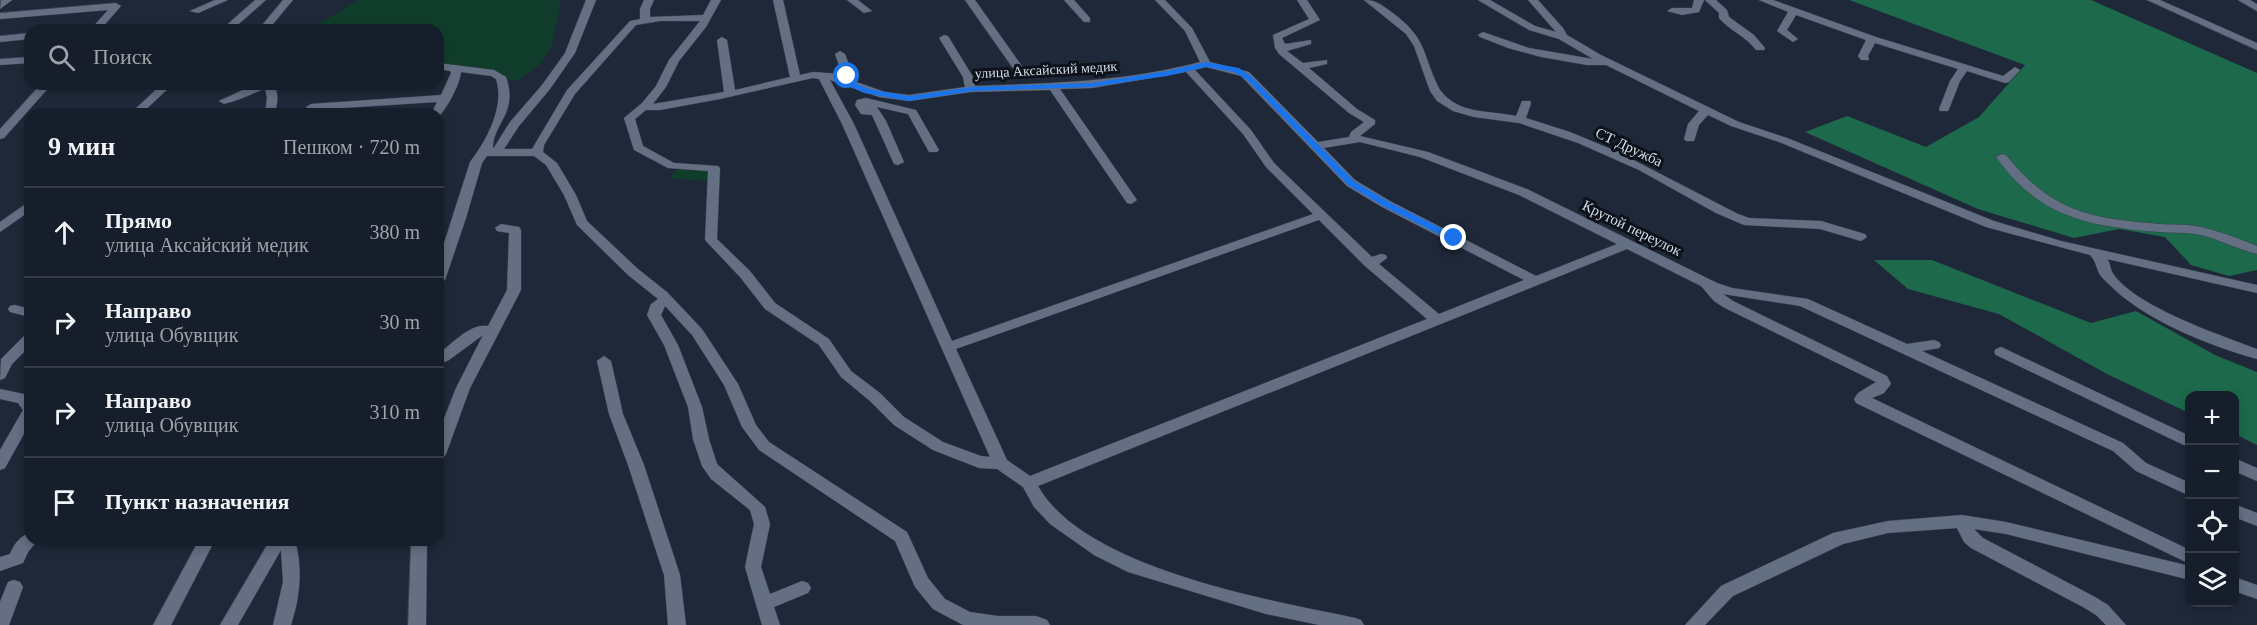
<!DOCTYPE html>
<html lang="ru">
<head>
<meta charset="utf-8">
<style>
	body { margin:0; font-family:Georgia,serif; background:#242b37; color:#f1f3f6 }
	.controls { position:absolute; right:18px; bottom:18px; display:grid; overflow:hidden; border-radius:12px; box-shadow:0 3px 9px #0003 }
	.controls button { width:54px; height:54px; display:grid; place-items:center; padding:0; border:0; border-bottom:2px solid #363c47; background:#171e2b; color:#f1f3f6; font:30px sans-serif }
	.stop { position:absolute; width:18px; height:18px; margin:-14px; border:4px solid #1a73e8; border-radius:50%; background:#fff }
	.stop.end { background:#1a73e8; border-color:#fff; box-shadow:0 2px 6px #0008 }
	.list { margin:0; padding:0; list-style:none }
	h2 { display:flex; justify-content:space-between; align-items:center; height:78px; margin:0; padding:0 24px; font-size:26px }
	h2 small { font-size:20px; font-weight:400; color:#9ea2a9 }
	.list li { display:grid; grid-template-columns:39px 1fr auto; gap:18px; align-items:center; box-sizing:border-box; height:90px; padding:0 24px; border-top:2px solid #363c47 }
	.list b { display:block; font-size:22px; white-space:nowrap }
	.list p { margin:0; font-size:20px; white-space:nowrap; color:#9ea2a9 }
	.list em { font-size:20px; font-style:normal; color:#9ea2a9 }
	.icon { flex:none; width:33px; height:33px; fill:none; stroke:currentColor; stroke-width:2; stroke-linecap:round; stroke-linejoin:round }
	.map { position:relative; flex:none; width:2257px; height:625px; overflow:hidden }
	.search { position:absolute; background:#171e2b; box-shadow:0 3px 9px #0003; left:24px; top:24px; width:420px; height:66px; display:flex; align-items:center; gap:15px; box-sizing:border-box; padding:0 21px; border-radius:18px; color:#9ea2a9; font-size:22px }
	.panel { position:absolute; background:#171e2b; box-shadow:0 3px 9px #0003; left:24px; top:108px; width:420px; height:438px; border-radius:18px }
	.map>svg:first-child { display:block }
	.green { fill:#103d2b }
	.forest { fill:#1c694b }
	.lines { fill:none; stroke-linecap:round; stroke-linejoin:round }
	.minor-casing { stroke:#3a4250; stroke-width:1 }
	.minor { fill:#646f83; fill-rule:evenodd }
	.route { fill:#1a73e8 }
	.labels { text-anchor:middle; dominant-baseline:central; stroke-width:6; stroke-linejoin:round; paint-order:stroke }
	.far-street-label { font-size:14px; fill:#d6dde8; stroke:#0d1119 }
	.street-label { font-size:15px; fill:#d6dde8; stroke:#0d1119 }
</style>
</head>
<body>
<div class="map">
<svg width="2257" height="625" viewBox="0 0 2257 625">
	<rect width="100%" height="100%" fill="#1f2839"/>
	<g class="green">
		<polygon points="358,0 557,0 561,3 552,44 543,62 517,81 438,65 438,30 309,30"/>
		<polygon points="680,167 713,169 712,182 669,178"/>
	</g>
	<g class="forest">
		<polygon points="1849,0 2091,0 2257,73 2257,270 2229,276 2191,265 2165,237 2119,229 2074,238 1978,209 1805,132 1847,116 1926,147 1979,117 2025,65"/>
		<polygon points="1874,260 1932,260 2091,323 2136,311 2215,355 2257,372 2257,445 2235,434 2234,396 2190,396 2189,413 2107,374 1999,314 1908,289"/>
	</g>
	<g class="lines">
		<g class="minor-casing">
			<g id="minor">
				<polygon points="1,0 12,0 0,9"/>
				<polygon points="215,0 228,0 198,13 190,11"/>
				<polygon points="255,0 266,0 232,30 221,30"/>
				<polygon points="283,0 293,0 268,30 258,30"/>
				<path d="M586,0H596L575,53L550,89L519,126L504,149H532L567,90L630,21L640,19V9L644,0H654L650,9V17L703,15L711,0H721L706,27L679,61L666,87L653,104L724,92L717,40L722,37L727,40L735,90L790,77L773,0H783L800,75L813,72L842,74L835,54L840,51L845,54L852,73L848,79L885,92L909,95L965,87L963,77L939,38L944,35L948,36L973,77L975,86C1054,83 1124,82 1200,62L1185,31L1155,0H1165L1192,28L1210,62L1249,72L1318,142L1349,137L1351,132L1364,122L1349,113L1279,54L1275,48L1273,35L1309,19L1297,0H1307L1320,20L1282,38L1285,44L1311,40V44L1287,51L1303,63L1327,60V64L1309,68L1357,109L1375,120V124L1360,136L1428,152L1527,189L1717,283L1732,288L1808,299L1907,344L1934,340L1939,342L1941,345L1939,348L1922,351L2123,443L2146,463L2190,483V496L2136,471L2113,451L1800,306L1723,294L1733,301L1887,376L1891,384L1884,393L1872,398L2190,550V564L1856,403L1854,399L1858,393L1876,382L1723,307L1714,301L1701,286L1627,249L1038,486C1084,568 1268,600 1355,618L1361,620L1364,625H1319L1266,614L1128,572L1094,555L1050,524L1034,507L1023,487L997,469L979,468L933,450L894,425L870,401L841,377L819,345L765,309L740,277L705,240L708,171L668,168L634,150L624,118L642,103L656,86L669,60L700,21H660L636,25L575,94L544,145L543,152L557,163L576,195L587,221L638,269L667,292L702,329L738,384L756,425L769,442L907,532L928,578L945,599L970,612L998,616H1036L1047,620L1050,625H963L933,609L915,587L895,541L759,450L742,427L724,385L692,335L665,306L661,315L678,345L702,407L709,439L717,464L765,507L770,524L761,567L770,594L802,581L808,583L811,588L808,593L774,607L780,625H762L745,567L754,524L750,510L711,479L702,466L693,439L688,407L664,345L647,315L651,304L658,299L628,275L577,225L564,195L546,165L534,156H487L482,163L466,218L445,280L438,284V262L470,162C487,140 505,106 496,79L491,76L461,72C460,84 447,109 438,117V114H431L437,102L311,110L306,107L311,104L441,95L451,73L450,71L438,69V63L494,70L506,77C519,113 492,124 493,149L510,122L542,85L565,53ZM1206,67L1241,76L1347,186L1382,207L1524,280L1439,314L1379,264L1387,258L1386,255L1381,254L1372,257L1274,163L1251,130L1195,70ZM1186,72L1243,134L1266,167L1313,214L952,341L854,124L830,80L879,97L909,101L971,92L1050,90L1127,203L1131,204L1137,200L1060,89L1092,88ZM813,78L819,79L842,124L990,457L981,456L943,442L904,417L880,393L851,371L829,339L775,303L750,271L717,239L720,168L718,166L674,163L643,146L635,119L646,110H660L720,99ZM1360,142L1420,157L1519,195L1617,244L1536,276L1390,201L1355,180L1324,148ZM1319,220L1365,266L1427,319L1030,476L1007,460L956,349Z"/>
				<polygon points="847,0 858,0 872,11 864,13"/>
				<polygon points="965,0 975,0 1024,69 1023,71 1015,71"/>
				<polygon points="1064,0 1074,0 1090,18 1090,22 1084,22"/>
				<path d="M1364,0C1376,0 1380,4 1390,11C1429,39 1421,53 1440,90C1459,115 1489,110 1516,116L1522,101H1530L1531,103L1526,118L1570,132L1618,152L1738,214L1749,218L1821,221L1865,234L1867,237L1861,241L1820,229L1744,225L1716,213L1639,170L1578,143L1519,123L1474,117L1453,111L1437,101L1430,91L1414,46L1406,34Z"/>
				<path d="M1478,0H1490L1535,26L1556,32L1528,0H1538L1563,28L1567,35L1601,55L1739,122L1787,138L1994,221L2061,241L2257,285V293L2107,259C2111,264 2110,268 2112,272C2133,306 2220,335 2257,349V359C2211,346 2152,323 2116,291C2111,286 2104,280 2100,275C2096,268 2097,263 2090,255L1986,227L1779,142L1731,126L1708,115L1699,125L1694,141H1686L1684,139L1688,124L1699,111L1606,65H1587L1541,57L1508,48L1480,37L1478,35L1483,32L1529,48L1593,59L1559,39L1529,30Z"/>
				<polygon points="1694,0 1704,0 1699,12 1682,15 1667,11 1672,8 1692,8"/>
				<path d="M1705,0H1716L1727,10L1729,17L1754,35L1765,48L1764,50H1756C1746,36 1730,31 1719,18V13Z"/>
				<polygon points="1759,0 1773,0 1876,37 2003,76 2015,67 2020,70 2009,82 2005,83 1967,71 1960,81 1949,109 1948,111 1940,111 1939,109 1950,81 1958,69 1875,43 1868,56 1869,60 1861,60 1858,56 1866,40 1796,15 1787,30 1798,39 1793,42 1777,31 1788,12"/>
				<polygon points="2147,0 2160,0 2257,43 2257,50"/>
				<polygon points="2238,0 2250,0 2257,4 2257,11"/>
				<polygon points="116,3 121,6 100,30 90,30 108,10 0,19 0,13"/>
				<polygon points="30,33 30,39 0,42 0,36"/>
				<polygon points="30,57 30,63 0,65 0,59"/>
				<polygon points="41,84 52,84 4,138 0,139 0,129"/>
				<polygon points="162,84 173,84 141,114 130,114"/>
				<path d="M256,84H273C280,94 277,103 275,114H265L267,98L265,88C251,95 239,100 224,104L219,101Z"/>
				<polygon points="866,98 916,110 939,150 937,152 929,152 908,114 877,107 886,121 904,162 898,165 894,164 872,115 861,114 855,105 857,100"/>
				<path d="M2002,154L2006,155C2052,212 2089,218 2159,224C2171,225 2183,224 2196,226C2217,230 2237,238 2257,246V254C2236,249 2217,238 2196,234C2184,232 2172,233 2160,232C2088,226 2040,218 1996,157Z"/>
				<polygon points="30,201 30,211 0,232 0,222"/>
				<path d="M501,224L519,227L521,230V290L470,388L446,454L443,458L438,460V434L456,388L483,335L449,360L438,365V354C452,344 470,323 488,326L507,290L509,233L497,231L495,228Z"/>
				<polygon points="15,305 30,309 30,317 10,312 8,309 10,306"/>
				<polygon points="30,333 30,346 12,364 5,378 0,380 1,359 25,335"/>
				<polygon points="2001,347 2190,436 2190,448 1996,355 1994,352 1996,349"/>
				<polygon points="604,356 611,361 623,414 644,465 680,575 686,625 668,625 664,575 628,465 609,414 597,361"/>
				<polygon points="0,389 28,395 30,398 30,423 5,468 0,470 0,450 23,410 18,403 0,399"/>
				<polygon points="2234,458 2257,468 2257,481 2234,471"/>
				<polygon points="2234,504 2257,513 2257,526 2234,517"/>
				<polygon points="1962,515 2006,522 2190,566 2190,580 2006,534 1974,529 1983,538 2095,597 2108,605 2126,625 2106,625 2096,615 2083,607 1971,548 1964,542 1957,528 1888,533 1843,544 1733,596 1705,625 1685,625 1721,586 1833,533 1888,521"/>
				<path d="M30,533V540H38L28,552L23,563L0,571V557L10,554C14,544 20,536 30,533Z"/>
				<polygon points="199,540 215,540 171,625 153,625"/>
				<path d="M270,540H295C303,569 300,597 291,625H273L283,582L281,550L238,625H220Z"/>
				<polygon points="411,540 427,540 426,625 408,625"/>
				<polygon points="2234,577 2257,585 2257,599 2234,591"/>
				<polygon points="14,580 20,582 23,587 9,625 0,625 0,602 8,582"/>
			</g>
		</g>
		<use href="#minor" class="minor"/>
	</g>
	<polygon class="route" points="1206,62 1239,68 1252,77 1354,181 1389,202 1457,236 1457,240 1450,240 1383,206 1348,185 1247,80 1234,72 1206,67 1167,76 1092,87 972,91 909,101 864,93 834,79 847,74 850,76 845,79 869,89 909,96 972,87 1092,83 1167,71"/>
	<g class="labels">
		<g class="far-street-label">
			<text transform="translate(1046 70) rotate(-3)">улица Аксайский медик</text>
		</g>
		<g class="street-label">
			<text transform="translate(1629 147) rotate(25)">СТ Дружба</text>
			<text transform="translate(1632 228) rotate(26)">Крутой переулок</text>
		</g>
	</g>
</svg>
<div class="controls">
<button>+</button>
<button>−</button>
<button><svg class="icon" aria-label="locate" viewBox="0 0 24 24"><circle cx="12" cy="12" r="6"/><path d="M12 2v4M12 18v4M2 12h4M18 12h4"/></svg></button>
<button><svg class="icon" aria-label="layers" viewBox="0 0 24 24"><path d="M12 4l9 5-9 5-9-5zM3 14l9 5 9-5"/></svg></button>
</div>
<div class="stop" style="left:847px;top:76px"></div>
<div class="stop end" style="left:1454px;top:238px"></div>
<div class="search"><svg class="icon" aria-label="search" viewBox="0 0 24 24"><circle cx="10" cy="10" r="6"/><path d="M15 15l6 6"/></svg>Поиск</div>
<section class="panel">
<h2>9 мин<small>Пешком · 720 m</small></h2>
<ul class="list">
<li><svg class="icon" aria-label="ahead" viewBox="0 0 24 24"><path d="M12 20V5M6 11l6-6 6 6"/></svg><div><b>Прямо</b><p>улица Аксайский медик</p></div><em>380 m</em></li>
<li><svg class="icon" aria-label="right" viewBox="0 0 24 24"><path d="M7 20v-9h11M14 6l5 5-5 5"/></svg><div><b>Направо</b><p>улица Обувщик</p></div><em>30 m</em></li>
<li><svg class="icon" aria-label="right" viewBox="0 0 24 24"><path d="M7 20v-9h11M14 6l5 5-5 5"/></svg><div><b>Направо</b><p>улица Обувщик</p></div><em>310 m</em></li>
<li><svg class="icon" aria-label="arrive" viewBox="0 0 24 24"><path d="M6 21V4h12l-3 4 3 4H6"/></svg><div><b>Пункт назначения</b></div></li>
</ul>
</section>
</div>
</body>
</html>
